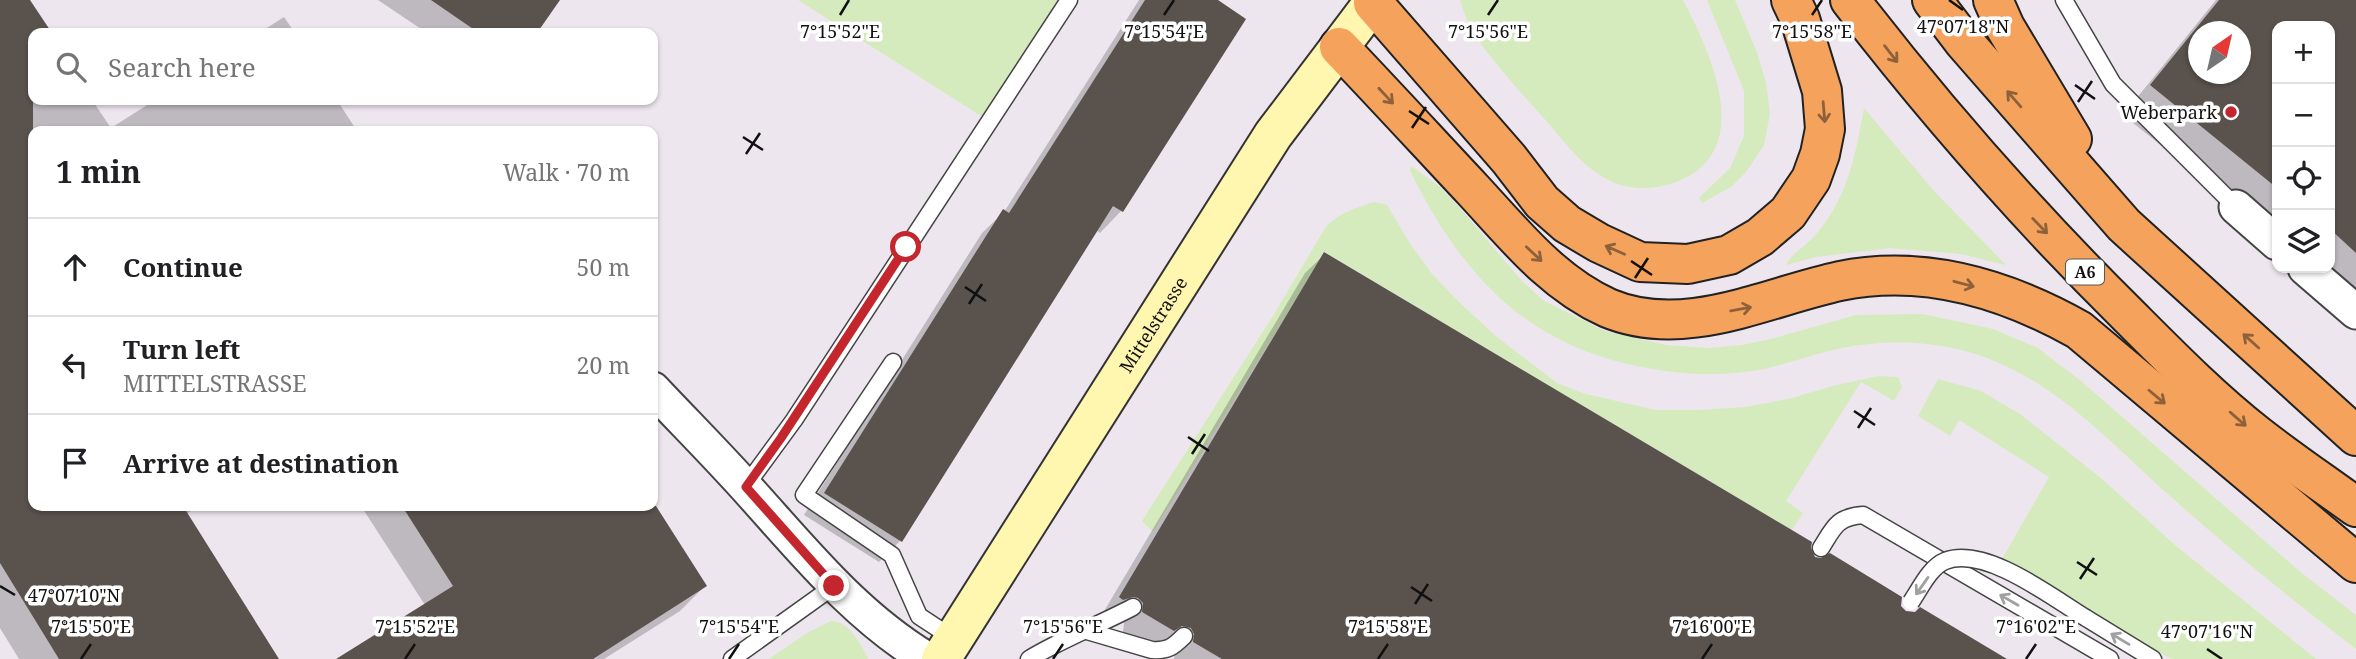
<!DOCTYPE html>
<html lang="en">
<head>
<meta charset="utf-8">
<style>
	body { margin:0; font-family:"Noto Serif",serif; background:#f2f2f2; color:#202124 }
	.controls { position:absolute; right:21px; top:21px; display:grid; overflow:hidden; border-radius:14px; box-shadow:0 2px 5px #0004 }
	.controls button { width:63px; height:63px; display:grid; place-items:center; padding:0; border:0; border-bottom:2px solid #e0e0e0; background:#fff; color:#202124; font:35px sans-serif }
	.compass { position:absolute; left:2188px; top:21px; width:63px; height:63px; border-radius:50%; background:#fff; box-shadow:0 2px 5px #0004; rotate:34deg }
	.stop { position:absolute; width:21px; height:21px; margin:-16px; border:5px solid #c4262e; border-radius:50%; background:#fff }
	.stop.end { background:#c4262e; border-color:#fff; box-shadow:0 2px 7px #0008 }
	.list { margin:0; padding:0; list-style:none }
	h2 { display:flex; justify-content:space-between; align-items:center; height:91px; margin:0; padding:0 28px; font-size:30px }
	h2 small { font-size:23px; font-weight:400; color:#757577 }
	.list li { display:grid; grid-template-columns:46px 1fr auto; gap:21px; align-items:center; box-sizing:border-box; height:98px; padding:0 28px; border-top:2px solid #e0e0e0 }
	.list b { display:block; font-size:26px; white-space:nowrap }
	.list p { margin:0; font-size:23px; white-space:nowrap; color:#757577 }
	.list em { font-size:23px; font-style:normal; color:#757577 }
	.icon { flex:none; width:38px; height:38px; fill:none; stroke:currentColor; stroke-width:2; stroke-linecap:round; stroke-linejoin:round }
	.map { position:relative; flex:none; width:2356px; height:659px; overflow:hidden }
	.search { position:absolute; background:#fff; box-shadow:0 2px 5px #0004; left:28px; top:28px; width:630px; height:77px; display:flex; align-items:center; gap:18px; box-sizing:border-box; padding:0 24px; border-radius:14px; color:#757577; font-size:26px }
	.panel { position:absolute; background:#fff; box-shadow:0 2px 5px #0004; left:28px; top:126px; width:630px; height:385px; border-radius:14px }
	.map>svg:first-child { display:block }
	.industrial { fill:#eee6ef; fill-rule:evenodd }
	.green { fill:#d5ebbd }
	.shadow { fill:#0003; fill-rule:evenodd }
	.building { fill:#5a524d; fill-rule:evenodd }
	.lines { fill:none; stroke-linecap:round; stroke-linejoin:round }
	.service-casing { stroke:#444; stroke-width:19 }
	.minor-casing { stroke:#444; stroke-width:37 }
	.secondary-casing { stroke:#333; stroke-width:42 }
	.motorway-casing { stroke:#222; stroke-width:42 }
	.service { stroke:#fff; stroke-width:16 }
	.minor { stroke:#fff; stroke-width:33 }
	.secondary { stroke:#fff6b0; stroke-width:38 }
	.motorway { stroke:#f5a25d; stroke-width:38 }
	.service-bridge-casing { stroke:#444; stroke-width:19; stroke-linecap:butt }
	.service-bridge { stroke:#fff; stroke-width:16 }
	.oneway { stroke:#8e613b }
	.oneway2 { stroke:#a0a0a0 }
	.route { stroke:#c4262e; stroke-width:9 }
	.ticks { fill:none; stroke:#111; stroke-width:2.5 }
	.poi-dot { fill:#c4262e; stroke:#fff; stroke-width:2.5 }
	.labels { text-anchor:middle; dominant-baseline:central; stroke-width:7; stroke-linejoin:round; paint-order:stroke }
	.shield { fill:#fff; stroke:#585858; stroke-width:2 }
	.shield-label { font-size:16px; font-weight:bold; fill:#111 }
	.poi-label { font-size:18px; fill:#111; stroke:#fff; text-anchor:end }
	.street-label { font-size:18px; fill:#111; stroke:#fff }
	.ticks-label { font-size:18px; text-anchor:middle; fill:#111; stroke:#fff; stroke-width:7; stroke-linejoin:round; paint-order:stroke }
</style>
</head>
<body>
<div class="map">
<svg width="2356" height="659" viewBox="0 0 2356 659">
	<rect width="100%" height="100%" fill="#fffdf5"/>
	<path class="industrial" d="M0,0H2356V659H0ZM2277,26H2330V268H2277ZM2198,32H2240V74H2198ZM33,33H653V100H33ZM33,131H653V506H33Z"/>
	<g class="green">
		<polygon points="798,0 1069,0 989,121"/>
		<path d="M1460,0H1683C1709,50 1755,145 1683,179C1663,188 1642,191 1621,185C1586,174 1565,142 1542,116C1519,91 1497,66 1477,39C1469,27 1464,14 1460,0Z"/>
		<polygon points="1707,0 1735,0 1756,50 1766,82 1770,114 1764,145 1746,172 1731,187 1702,203 1699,198 1730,168 1744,136 1744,91"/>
		<path d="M1864,108L1934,191L2006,265L1960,254L1890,248L1816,257L1786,265C1791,255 1796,253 1804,246C1813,239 1823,226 1829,217C1851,183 1857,146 1864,108Z"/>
		<path d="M1411,166L1440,187L1458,206L1522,281L1544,301L1605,331L1666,345L1708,348L1742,345L1771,339L1856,315L1923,314L1993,329L2038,348L2081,381L2298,570L2356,615V649C2292,600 2230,550 2170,496C2117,449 2065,391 1999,363C1950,341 1894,338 1842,348C1812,354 1783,366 1753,371C1711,377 1669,374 1628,364C1518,338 1459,269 1410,171Z"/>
		<path d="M1374,202L1387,205L1411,245L1432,274L1459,302L1497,337L1557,383L1586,394L1656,410H1698L1745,407L1788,399L1836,385L1879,376L1898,377L1902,387L1894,401L1861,382L1786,501L1803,513L1792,530L1325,252L1153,532L1142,521L1276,311L1325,228C1338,213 1355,208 1374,202Z"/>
		<polygon points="1938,379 1981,391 2020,414 2101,478 2175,545 2316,659 2171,659 2002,559 2049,477 1959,420 1950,436 1918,416"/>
		<path d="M831,621C849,621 861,644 868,659H769L807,633Z"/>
	</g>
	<g class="shadow">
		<polygon points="0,0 28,0 50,33 33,33 33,100 92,100 111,128 155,100 337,100 357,131 33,131 33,506 199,506 186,514 277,659 19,659 0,628"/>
		<polygon points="378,0 558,0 535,33 427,33"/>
		<polygon points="1139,0 1214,0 1121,211 1100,233 1096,230 900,541 879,562 804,515 982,233 1004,212"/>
		<path d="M2216,0H2356V303L2330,268V26H2277V238L2123,115ZM2198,32H2240V74H2198Z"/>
		<polygon points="284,17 295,33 259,33"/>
		<polygon points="1325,254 1809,549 1814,558 1900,607 1905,613 2003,659 1174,659 1175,654 1171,647 1154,649 1123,632 1124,623 1118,617 1100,618 1305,273"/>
		<polygon points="653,504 705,586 680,611 604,659 339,659 425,605 361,506"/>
	</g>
	<g class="building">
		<polygon points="0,0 30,0 52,33 33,33 33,506 183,506 279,659 59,659 0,563"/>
		<polygon points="431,0 560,0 537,33 479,33"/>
		<polygon points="1145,0 1218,0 1246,19 1123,212 1113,206 902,542 824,493 1003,209 1009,213"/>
		<path d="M2219,0H2356V253L2330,229V26H2277V188L2150,85ZM2199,32H2241V74H2199Z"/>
		<polygon points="1324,252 1812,542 1811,548 1815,557 1821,558 1830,553 1902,597 1901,606 1906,611 1915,612 1920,607 2007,659 1222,659 1193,642 1194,634 1191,628 1182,626 1174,631 1142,612 1143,603 1138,598 1133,597 1123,600 1119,597"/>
		<polygon points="402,506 656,506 707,586 593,659 336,659 453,586"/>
	</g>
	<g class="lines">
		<g class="service-casing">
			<g id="service">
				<polyline points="2064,0 2113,84 2236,207"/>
				<polyline points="893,362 804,495 892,555 919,616 954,639"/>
				<polyline points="745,487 794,420 1069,0"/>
				<path d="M1821,548C1834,527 1837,517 1863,515L2110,659"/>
				<polyline points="2086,618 2153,659"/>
				<path d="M1087,631L1152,650C1168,651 1173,647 1184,636"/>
				<polyline points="732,659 834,586"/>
				<path d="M1029,659C1062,639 1099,625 1133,607"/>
			</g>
		</g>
		<g class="minor-casing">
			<g id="minor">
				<polyline points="2236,207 2277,243"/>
				<polyline points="2305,268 2356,312"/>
				<path d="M653,389C686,424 720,458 752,494C806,554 857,617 927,659"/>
			</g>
		</g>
		<g class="secondary-casing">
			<g id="secondary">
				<path id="s1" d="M941,659L1273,135L1375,0"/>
			</g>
		</g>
		<g class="motorway-casing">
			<g id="motorway">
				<path d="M1850,0C1935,110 2027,215 2126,313C2168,355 2210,398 2257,435C2289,460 2323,483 2356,507"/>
				<polyline points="1932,0 1964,42 2124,225 2356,436"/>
				<polyline points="1993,0 2005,27 2072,139"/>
				<polyline points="1373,3 1509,159 1542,202 1567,224 1599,243 1640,262 1688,264 1729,255 1760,237 1788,213 1811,179 1820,154 1825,129 1822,91 1800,19 1791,0"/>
				<path d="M1339,47C1384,94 1428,142 1473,190C1513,233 1552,283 1608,308C1684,340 1766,297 1840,281C1924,264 2006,289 2079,330L2356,563"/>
			</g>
		</g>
		<use href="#service" class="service"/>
		<use href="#minor" class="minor"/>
		<use href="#secondary" class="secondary"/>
		<use href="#motorway" class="motorway"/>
		<g class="service-bridge-casing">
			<path id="service-bridge" d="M1911,602C1920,589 1930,567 1945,561C1985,545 2053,598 2086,618"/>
		</g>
		<use href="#service-bridge" class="service-bridge"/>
	</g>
	<defs><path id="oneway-shaft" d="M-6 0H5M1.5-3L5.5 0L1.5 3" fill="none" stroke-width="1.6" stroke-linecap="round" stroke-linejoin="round" transform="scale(1.75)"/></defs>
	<g class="oneway">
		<use href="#oneway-shaft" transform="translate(1891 54) rotate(52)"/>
		<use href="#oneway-shaft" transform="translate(1386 96) rotate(47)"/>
		<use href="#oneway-shaft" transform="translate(2014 99) rotate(-131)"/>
		<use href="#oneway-shaft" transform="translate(1824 112) rotate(85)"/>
		<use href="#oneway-shaft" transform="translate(2040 226) rotate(46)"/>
		<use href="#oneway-shaft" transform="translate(1615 250) rotate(-156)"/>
		<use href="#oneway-shaft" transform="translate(1534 254) rotate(43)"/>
		<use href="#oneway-shaft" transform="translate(1964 284) rotate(15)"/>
		<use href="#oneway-shaft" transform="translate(1741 309) rotate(-10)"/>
		<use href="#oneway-shaft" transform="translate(2251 341) rotate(-138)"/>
		<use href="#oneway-shaft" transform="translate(2157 397) rotate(40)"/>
		<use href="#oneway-shaft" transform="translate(2238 419) rotate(41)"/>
	</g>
	<g class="oneway2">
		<use href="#oneway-shaft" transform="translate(1922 586) rotate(125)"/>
		<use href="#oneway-shaft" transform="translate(2009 600) rotate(-150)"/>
		<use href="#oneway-shaft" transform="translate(2120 639) rotate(-149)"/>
	</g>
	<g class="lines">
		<polyline class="route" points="834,586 746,487 781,438 906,247"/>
	</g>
	<path class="ticks" d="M1949,0L1963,10M840,15L849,0M1164,15L1174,0M1488,15L1498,0M1812,15L1822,0M2075,85L2095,99M2078,102L2092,81M1409,111L1429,124M1412,128L1426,107M743,137L763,150M746,154L760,133M1631,261L1652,275M1635,278L1648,258M965,287L986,301M969,304L982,284M1854,411L1875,425M1858,428L1871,408M1188,437L1209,451M1192,454L1205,434M2077,562L2097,575M2080,579L2094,558M0,586L15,595M1411,587L1432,601M1415,604L1428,584M2207,649L2222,659M81,659L91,644M405,659L415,644M729,659L739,644M1053,659L1063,644M1378,659L1388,644M1702,659L1712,644M2026,659L2036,644"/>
	<circle class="poi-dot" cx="2231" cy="112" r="7"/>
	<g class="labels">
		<rect class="shield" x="2066" y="259.5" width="38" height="25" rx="5"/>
		<g class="shield-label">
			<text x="2085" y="272">A6</text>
		</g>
		<g class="poi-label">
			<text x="2217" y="112">Weberpark</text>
		</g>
		<g class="street-label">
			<text stroke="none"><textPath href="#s1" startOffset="396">Mittelstrasse</textPath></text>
		</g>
	</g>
	<g class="ticks-label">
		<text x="1963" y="33">47°07'18"N</text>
		<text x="840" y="38">7°15'52"E</text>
		<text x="1164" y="38">7°15'54"E</text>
		<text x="1488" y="38">7°15'56"E</text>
		<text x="1812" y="38">7°15'58"E</text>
		<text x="74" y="602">47°07'10"N</text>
		<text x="91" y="633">7°15'50"E</text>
		<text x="415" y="633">7°15'52"E</text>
		<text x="739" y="633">7°15'54"E</text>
		<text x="1063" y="633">7°15'56"E</text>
		<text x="1388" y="633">7°15'58"E</text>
		<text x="1712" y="633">7°16'00"E</text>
		<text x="2036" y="633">7°16'02"E</text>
		<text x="2207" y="638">47°07'16"N</text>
	</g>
</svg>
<div class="controls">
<button>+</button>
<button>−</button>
<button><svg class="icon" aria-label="locate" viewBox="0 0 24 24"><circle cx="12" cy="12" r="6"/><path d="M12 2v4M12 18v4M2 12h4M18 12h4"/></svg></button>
<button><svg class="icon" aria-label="layers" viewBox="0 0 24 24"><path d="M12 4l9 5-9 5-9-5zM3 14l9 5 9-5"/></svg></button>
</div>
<svg class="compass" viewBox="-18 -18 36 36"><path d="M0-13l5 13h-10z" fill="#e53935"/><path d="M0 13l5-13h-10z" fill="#757577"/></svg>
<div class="stop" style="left:906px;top:247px"></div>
<div class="stop end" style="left:834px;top:586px"></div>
<div class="search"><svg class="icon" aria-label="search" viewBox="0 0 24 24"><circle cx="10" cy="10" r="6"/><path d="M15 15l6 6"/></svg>Search here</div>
<section class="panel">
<h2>1 min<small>Walk · 70 m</small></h2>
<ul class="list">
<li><svg class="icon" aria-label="ahead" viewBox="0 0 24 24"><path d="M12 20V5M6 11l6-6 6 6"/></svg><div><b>Continue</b></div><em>50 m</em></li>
<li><svg class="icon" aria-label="left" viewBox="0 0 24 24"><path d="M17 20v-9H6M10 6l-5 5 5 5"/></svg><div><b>Turn left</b><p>MITTELSTRASSE</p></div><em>20 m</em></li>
<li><svg class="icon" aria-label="arrive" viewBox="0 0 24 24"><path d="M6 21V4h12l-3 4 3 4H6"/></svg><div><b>Arrive at destination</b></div></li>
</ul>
</section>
</div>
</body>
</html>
